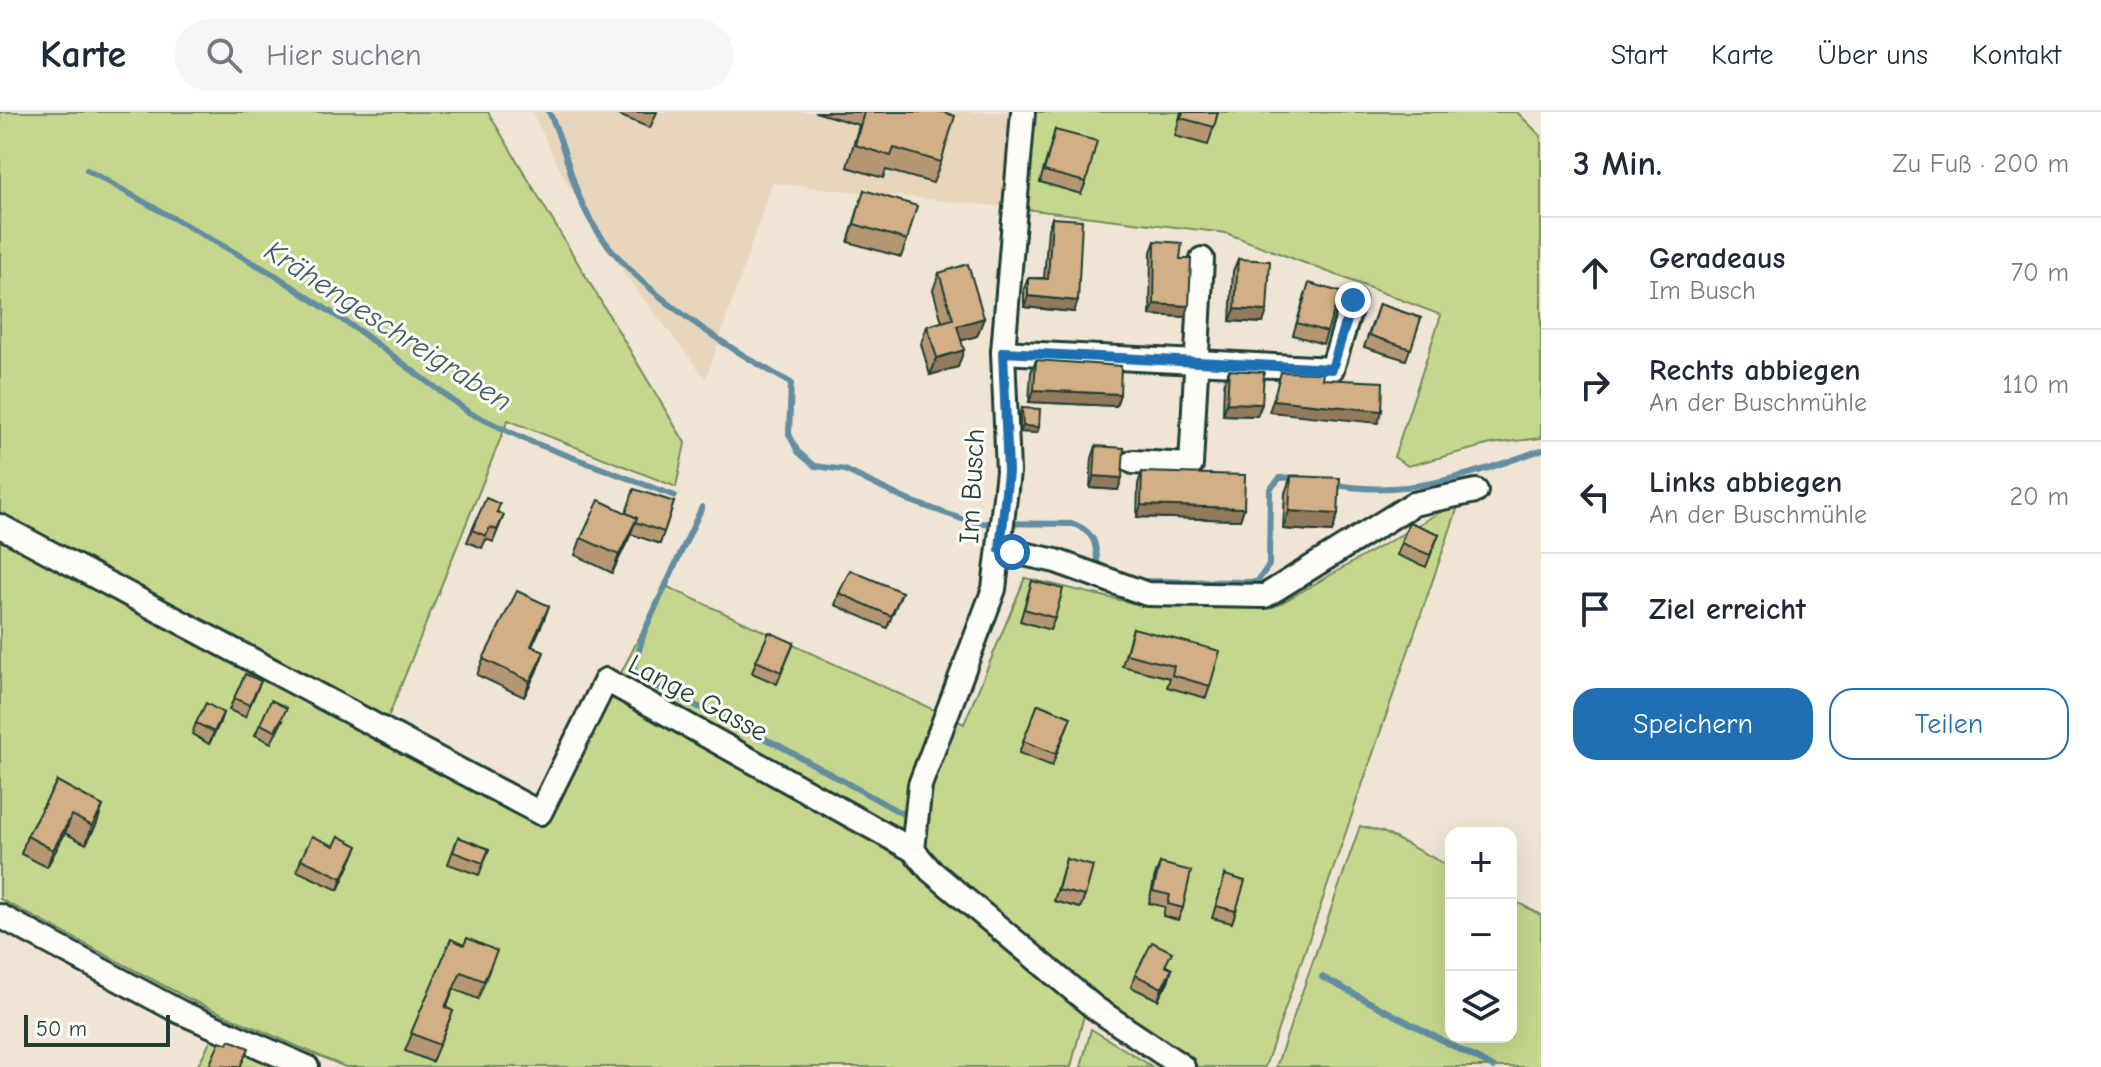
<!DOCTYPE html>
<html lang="de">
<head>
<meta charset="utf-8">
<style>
	body { margin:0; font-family:"Comic Neue",sans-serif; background:#f6f6f7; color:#1f2937 }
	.controls { position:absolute; right:24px; bottom:24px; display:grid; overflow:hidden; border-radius:16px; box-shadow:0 8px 32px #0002 }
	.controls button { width:72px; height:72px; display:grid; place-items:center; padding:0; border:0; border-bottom:2px solid #e0e1e3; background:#fff; color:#1f2937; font:40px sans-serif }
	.scale { position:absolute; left:24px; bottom:20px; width:146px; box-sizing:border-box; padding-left:8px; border:4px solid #1f3d34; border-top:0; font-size:22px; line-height:28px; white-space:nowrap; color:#1f3d34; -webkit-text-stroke:6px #fdfcf7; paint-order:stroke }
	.stop { position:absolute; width:24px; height:24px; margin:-18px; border:6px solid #1f6fb2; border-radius:50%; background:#fff }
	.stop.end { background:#1f6fb2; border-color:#fff; box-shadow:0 2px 8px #0008 }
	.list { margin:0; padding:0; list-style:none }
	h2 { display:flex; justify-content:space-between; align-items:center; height:104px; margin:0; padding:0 32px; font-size:34px }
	h2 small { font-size:26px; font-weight:400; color:#747a83 }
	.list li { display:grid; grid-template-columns:52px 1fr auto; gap:24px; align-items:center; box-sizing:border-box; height:112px; padding:0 32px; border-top:2px solid #e0e1e3 }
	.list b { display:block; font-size:30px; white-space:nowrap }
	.list p { margin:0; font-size:26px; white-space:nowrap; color:#747a83 }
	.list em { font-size:26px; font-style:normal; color:#747a83 }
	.actions { display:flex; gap:16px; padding:24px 32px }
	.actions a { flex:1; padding:18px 0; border:2px solid #1f6fb2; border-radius:24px; text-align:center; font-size:28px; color:#1f6fb2 }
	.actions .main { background:#1f6fb2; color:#fff }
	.icon { flex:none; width:44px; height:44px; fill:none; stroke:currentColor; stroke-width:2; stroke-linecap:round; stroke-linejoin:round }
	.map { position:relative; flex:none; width:1541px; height:955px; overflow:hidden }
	header { display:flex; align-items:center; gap:48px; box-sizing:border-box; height:112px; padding:0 40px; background:#fff; border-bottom:2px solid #e0e1e3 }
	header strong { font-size:38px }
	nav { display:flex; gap:44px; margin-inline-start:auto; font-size:28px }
	.search { width:560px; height:72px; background:#f6f6f7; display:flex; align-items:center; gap:20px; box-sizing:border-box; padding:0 28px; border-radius:44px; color:#747a83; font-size:30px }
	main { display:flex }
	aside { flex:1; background:#fff }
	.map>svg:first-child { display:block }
	.built { fill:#e7d5bc }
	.green { fill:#c5d78c; stroke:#728a60; stroke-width:2 }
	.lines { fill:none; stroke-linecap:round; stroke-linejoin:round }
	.stream { stroke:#628da2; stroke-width:6 }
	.minor-casing { stroke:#1f3d34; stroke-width:28 }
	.minor { stroke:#fdfcf7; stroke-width:22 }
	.wall { fill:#b59672; stroke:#1f3d34; stroke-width:2 }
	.shaded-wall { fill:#937a5c; stroke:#1f3d34; stroke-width:2 }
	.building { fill:#d2af84; stroke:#1f3d34; stroke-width:2 }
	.route { stroke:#1f6fb2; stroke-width:10 }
	.labels { text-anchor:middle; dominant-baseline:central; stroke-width:6; stroke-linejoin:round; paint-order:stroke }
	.street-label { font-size:28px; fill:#1f3d34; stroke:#fdfcf7 }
	.water-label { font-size:30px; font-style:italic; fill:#3b5e62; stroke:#fdfcf7 }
</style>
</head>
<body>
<header>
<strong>Karte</strong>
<div class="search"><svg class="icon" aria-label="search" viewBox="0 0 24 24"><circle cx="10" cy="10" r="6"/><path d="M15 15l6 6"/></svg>Hier suchen</div>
<nav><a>Start</a><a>Karte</a><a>Über uns</a><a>Kontakt</a></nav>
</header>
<main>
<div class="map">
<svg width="1541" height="955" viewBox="0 0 1541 955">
	<rect width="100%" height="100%" fill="#f0e5d4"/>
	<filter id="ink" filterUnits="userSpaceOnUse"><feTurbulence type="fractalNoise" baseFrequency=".0125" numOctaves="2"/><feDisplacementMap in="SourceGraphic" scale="16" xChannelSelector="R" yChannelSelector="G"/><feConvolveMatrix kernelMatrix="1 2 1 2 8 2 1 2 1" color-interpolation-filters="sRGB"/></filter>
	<g filter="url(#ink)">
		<polygon class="built" points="532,0 1031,0 1015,96 772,71 706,267 628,167 567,72"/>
		<g class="green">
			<polygon points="0,0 488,0 685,331 676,375 508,308 381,623 544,709 666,474 964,612 1025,466 1141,493 1276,494 1460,389 1265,955 1199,955 1089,883 1071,955 345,955 189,887 0,787"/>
			<polygon points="1031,0 1517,0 1541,24 1541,326 1491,332 1408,354 1394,345 1441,203 1226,121 1015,96"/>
			<polygon points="1360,714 1383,720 1451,755 1451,925 1511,925 1511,787 1541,803 1541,955 1276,955"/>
			<polygon points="217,916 307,955 197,955"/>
			<polygon points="1091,917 1153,955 1081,955"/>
		</g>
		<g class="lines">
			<g class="stream">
				<path d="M549,0C566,34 570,73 591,109C629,174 726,235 791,271L789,322L798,340L815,354L845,358L905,387L973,411L1074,412C1098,422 1096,435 1098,459"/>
				<polyline points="87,58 275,163 362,221 468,300 529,329 675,384"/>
				<path d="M1332,372C1405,387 1473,362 1541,338"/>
				<polyline points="702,395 645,518 633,558 645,569 780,634 901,701"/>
				<polyline points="1138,469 1257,470 1269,453 1270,377 1280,366 1298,365"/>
				<polyline points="1322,865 1493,955"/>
			</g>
			<g class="minor-casing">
				<g id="minor">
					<polyline points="1003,240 1332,257 1353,188"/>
					<polyline points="1133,350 1191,353 1202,147"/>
					<polyline points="0,414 540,701 606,568 913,738 930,758 1095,896 1183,955"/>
					<polyline points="1000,437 1056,449 1147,482 1265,484 1413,392 1476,379"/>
					<polyline points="913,738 920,673 994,477 1008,360 1003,240 1023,0"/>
					<polyline points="0,804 180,900 307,955"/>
				</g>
			</g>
			<use href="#minor" class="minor"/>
		</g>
		<g class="wall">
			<polygon points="611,0 657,0 650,16"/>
			<polygon points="815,0 943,0 941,50 933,71 886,58 883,66 847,55 859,13"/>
			<polygon points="1181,0 1218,0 1208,33 1175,24"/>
			<polygon points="1055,18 1086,70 1081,82 1040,70"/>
			<polygon points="864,78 907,128 901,145 848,130"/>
			<polygon points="1052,106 1074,200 1024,195 1024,177 1028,166 1044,166 1048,117"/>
			<polygon points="1155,129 1180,147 1185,205 1150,203 1151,140"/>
			<polygon points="1238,147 1263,211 1230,209 1233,159"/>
			<polygon points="939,161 984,206 977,224 961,228 958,255 930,263 921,232 927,214 942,210 933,178"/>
			<polygon points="1305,183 1327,220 1323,232 1293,223"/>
			<polygon points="1379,192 1421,206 1406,248 1364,235"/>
			<polygon points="1036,248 1120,282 1116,294 1029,290 1031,260"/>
			<polygon points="1229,258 1262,292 1257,304 1223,303 1224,270"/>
			<polygon points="1022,296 1039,315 1037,321 1020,320 1020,302"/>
			<polygon points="1096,334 1118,378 1090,376 1092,346"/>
			<polygon points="1142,360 1244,396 1240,408 1137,405 1138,372"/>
			<polygon points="1291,364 1338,402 1332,420 1283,417 1285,381"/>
			<polygon points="674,390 660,432 631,422 612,461 575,443 581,426 626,401"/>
			<polygon points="497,400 504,403 493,430 486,427 482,436 467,430 472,418"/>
			<polygon points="1409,410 1439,422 1426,455 1397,443"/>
			<polygon points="1032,469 1055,506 1050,518 1020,509"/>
			<polygon points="902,480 887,516 835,493 839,481"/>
			<polygon points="549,494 532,534 538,556 524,585 477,563 483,547"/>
			<polygon points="1133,516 1210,574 1206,586 1167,575 1170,566 1122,554"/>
			<polygon points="794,531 777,572 752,561 756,549"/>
			<polygon points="261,569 245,605 229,598 234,586"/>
			<polygon points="1038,592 1071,605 1052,654 1019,641"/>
			<polygon points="223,601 219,612 209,632 192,622 196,611"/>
			<polygon points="283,608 271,631 255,623 260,612"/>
			<polygon points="57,669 97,711 86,732 65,721 47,755 21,742 27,724"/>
			<polygon points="458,725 489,737 479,763 448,752"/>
			<polygon points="334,734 353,745 338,778 297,759 301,747"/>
			<polygon points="1066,747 1085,784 1080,796 1054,789"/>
			<polygon points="1160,751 1183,796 1178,808 1163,804 1165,795 1149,791 1155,763"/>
			<polygon points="1225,763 1236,799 1232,811 1212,806"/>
			<polygon points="451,827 490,856 478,887 454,877 446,896 453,899 432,950 405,939"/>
			<polygon points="1166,854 1172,857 1168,869 1158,888 1131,875 1135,863"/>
		</g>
		<g class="shaded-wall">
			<polygon points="1028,184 1078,189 1074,200 1024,195"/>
			<polygon points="1154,192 1189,194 1185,205 1150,203"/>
			<polygon points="1235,197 1267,199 1263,211 1230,209"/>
			<polygon points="984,206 977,224 951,232 957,214"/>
			<polygon points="964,238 958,255 930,263 937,246"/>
			<polygon points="1034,278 1120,282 1116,294 1029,290"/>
			<polygon points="1273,288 1382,299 1378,311 1269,300"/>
			<polygon points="1227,291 1262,292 1257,304 1223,303"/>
			<polygon points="1023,314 1039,315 1037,321 1020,320"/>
			<polygon points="1094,364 1122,366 1118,378 1090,376"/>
			<polygon points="1141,393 1244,396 1240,408 1137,405"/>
			<polygon points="1289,399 1338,402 1332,420 1283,417"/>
			<polygon points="637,406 630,423 612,461 619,443"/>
			<polygon points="549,494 543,510 525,550 531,534"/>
			<polygon points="544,540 538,556 524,585 530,569"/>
			<polygon points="223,601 219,612 209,632 214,620"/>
			<polygon points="103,694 97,711 86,732 92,714"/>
			<polygon points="72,703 65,721 47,755 53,738"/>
			<polygon points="358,734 338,778 342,766"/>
			<polygon points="1172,857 1168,869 1158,888 1162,876"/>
		</g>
		<g class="building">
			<polygon points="864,0 943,0 955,4 941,50 894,36 891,44 855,33"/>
			<polygon points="1183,0 1218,0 1214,15 1181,6"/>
			<polygon points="1055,18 1097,29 1086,70 1044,59"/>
			<polygon points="864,78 917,94 907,128 854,112"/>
			<polygon points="1052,106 1082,108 1078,189 1028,184 1028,166 1048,167"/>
			<polygon points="1155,129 1182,131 1180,147 1191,147 1189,194 1154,192"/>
			<polygon points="1238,147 1270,149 1267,199 1235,197"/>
			<polygon points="968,152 984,206 957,214 964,238 937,246 927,214 953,207 939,161"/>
			<polygon points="1309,171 1340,180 1327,220 1297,211"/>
			<polygon points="1379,192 1421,206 1411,237 1369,223"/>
			<polygon points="1036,248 1121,254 1120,282 1034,278"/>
			<polygon points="1229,258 1264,260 1262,292 1227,291"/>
			<polygon points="1281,260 1323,261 1322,267 1383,270 1382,299 1273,288"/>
			<polygon points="1022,296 1040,297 1039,315 1023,314"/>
			<polygon points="1096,334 1124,336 1122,366 1094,364"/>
			<polygon points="1142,360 1245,363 1244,396 1141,393"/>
			<polygon points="1291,364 1340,366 1338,402 1289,399"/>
			<polygon points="634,377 674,390 664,420 635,410 637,406 626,401"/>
			<polygon points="486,386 500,392 497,400 504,403 497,418 490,415 486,424 472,418"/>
			<polygon points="599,388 637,406 619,443 581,426"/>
			<polygon points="1409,410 1439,422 1430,443 1401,431"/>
			<polygon points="850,458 902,480 891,504 839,481"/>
			<polygon points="1032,469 1063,477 1055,506 1024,497"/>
			<polygon points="517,479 549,494 531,534 544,540 530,569 483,547"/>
			<polygon points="1133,516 1220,539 1210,574 1172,563 1174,554 1126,542"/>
			<polygon points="769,520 794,531 781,560 756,549"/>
			<polygon points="245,562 261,569 249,593 234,586"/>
			<polygon points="271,588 287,596 275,619 260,612"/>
			<polygon points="206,591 223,601 214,620 196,611"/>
			<polygon points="1038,592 1071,605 1056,642 1023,629"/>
			<polygon points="57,669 103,694 92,714 72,703 53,738 27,724"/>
			<polygon points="312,724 334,734 339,724 358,734 342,766 301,747"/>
			<polygon points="458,725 489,737 483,751 453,740"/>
			<polygon points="1066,747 1093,754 1085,784 1058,778"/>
			<polygon points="1160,751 1191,759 1183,796 1168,792 1170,783 1153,779"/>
			<polygon points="1225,763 1245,769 1236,799 1216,794"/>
			<polygon points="467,826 497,839 484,869 461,860 445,895 453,899 439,933 411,921 451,827 464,833"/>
			<polygon points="1152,830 1172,840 1165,854 1172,857 1162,876 1135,863"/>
			<polygon points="230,928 249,936 240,955 209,954 220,929 228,932"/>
		</g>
	</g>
	<g class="lines" filter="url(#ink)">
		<polyline class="route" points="1012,440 1000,437 1008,360 1003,240 1332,257 1353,188"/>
	</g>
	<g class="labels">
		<g class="street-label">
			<text transform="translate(972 374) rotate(-87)">Im Busch</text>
			<text transform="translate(698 586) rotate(28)">Lange Gasse</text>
		</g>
		<g class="water-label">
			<text transform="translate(388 214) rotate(33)">Krähengeschreigraben</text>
		</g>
	</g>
</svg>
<div class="controls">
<button>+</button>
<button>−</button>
<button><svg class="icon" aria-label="layers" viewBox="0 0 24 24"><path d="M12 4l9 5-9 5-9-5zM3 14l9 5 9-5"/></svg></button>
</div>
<div class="scale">50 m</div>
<div class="stop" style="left:1012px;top:440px"></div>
<div class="stop end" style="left:1353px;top:188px"></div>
</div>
<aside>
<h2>3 Min.<small>Zu Fuß · 200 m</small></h2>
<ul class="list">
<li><svg class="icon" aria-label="ahead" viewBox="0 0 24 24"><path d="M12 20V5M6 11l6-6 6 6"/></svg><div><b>Geradeaus</b><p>Im Busch</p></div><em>70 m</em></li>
<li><svg class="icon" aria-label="right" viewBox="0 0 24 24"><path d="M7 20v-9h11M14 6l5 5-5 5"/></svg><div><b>Rechts abbiegen</b><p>An der Buschmühle</p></div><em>110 m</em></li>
<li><svg class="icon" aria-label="left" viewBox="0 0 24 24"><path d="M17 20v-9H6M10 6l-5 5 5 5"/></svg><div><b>Links abbiegen</b><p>An der Buschmühle</p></div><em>20 m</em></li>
<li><svg class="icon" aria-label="arrive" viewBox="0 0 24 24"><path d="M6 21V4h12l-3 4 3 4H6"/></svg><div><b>Ziel erreicht</b></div></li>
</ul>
<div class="actions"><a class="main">Speichern</a><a>Teilen</a></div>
</aside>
</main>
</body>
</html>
